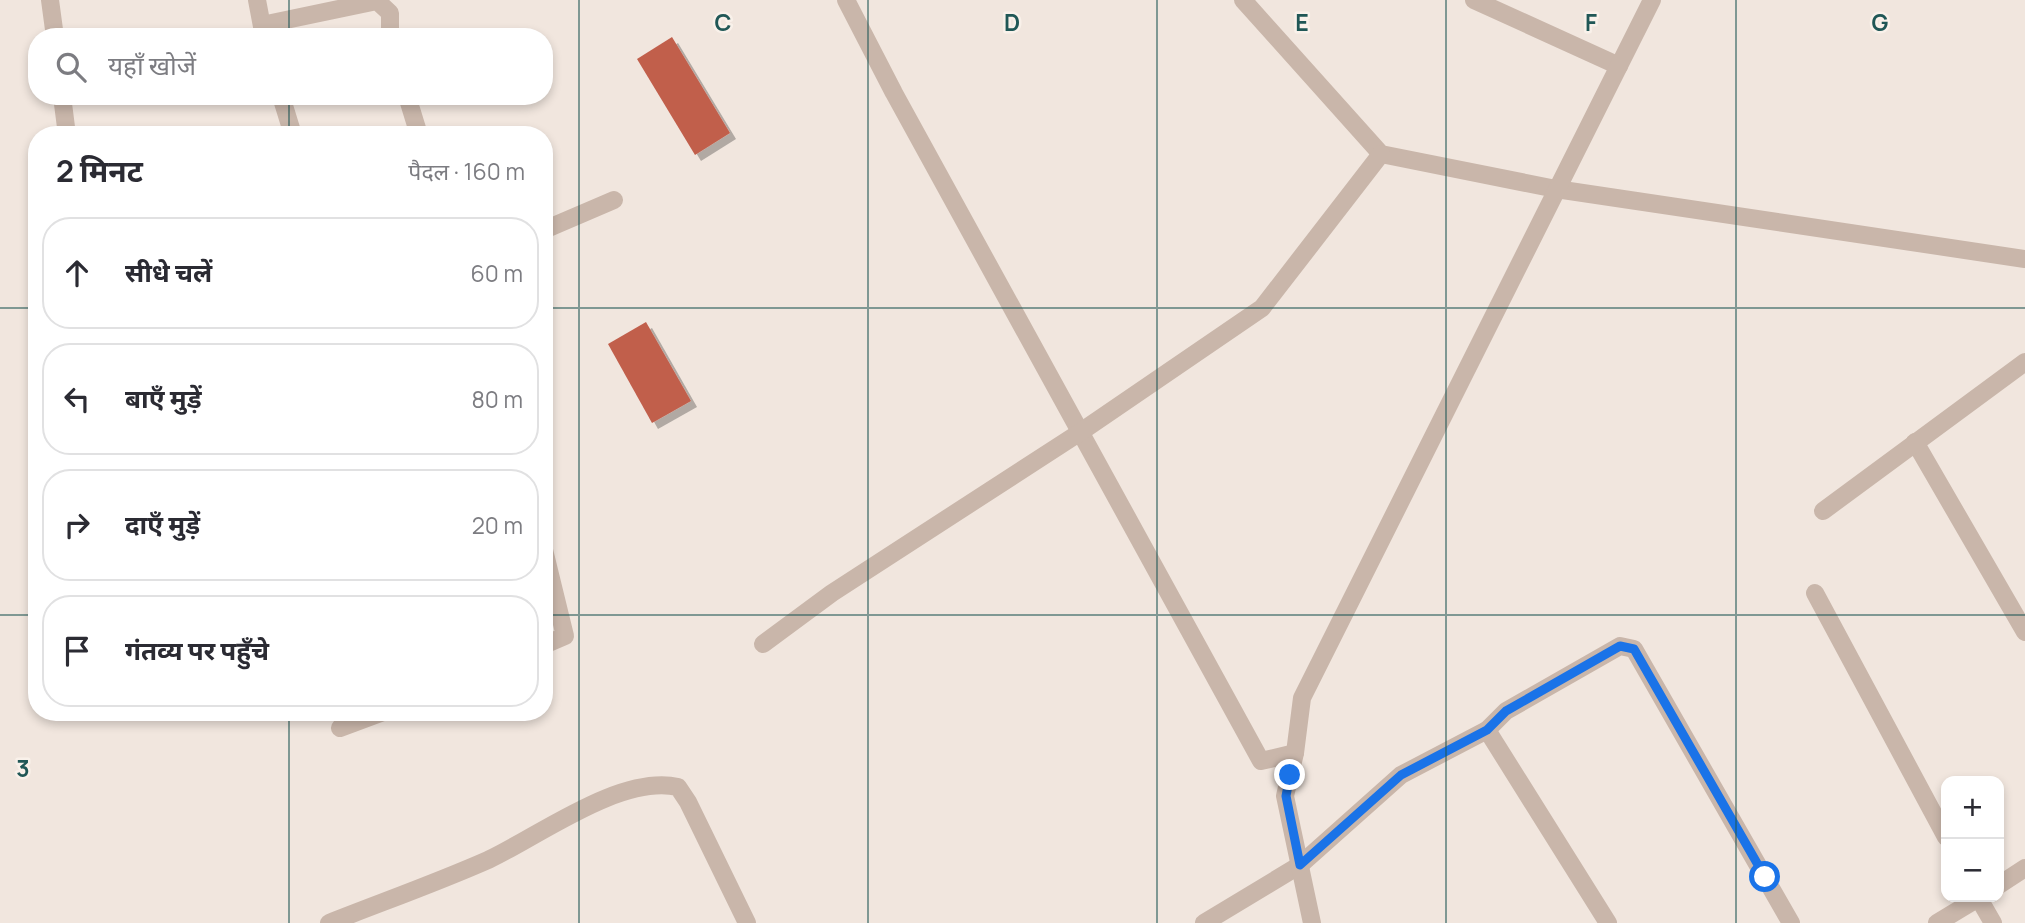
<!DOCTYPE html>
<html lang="hi">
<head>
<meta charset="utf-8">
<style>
	body { margin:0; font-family:Manrope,"Noto Sans Devanagari",sans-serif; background:#f2f2f3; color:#2b2b33 }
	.controls { position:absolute; right:21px; bottom:21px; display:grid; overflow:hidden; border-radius:14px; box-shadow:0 4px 10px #0003 }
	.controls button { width:63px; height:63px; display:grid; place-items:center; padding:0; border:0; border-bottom:2px solid #e1e1e2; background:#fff; color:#2b2b33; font:35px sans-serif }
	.stop { position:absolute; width:21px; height:21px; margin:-16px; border:5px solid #1a73e8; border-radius:50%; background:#fff }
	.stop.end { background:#1a73e8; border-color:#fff; box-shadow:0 2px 7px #0008 }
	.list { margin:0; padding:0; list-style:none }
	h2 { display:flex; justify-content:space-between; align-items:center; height:91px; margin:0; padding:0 28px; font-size:30px }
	h2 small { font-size:23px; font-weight:400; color:#7c7c81 }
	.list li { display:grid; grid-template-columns:46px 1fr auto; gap:21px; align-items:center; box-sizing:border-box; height:112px; margin:0 14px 14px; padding:0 14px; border:2px solid #e1e1e2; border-radius:28px }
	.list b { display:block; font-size:26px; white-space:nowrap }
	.list em { font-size:23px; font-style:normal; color:#7c7c81 }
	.icon { flex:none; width:38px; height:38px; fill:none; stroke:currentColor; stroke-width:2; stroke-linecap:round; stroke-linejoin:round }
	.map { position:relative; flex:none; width:2025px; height:923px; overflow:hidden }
	.search { position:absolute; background:#fff; box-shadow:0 4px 10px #0003; left:28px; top:28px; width:525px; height:77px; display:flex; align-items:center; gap:18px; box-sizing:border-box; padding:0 24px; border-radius:28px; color:#7c7c81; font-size:26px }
	.panel { position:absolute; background:#fff; box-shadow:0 4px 10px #0003; left:28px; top:126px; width:525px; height:595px; border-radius:28px }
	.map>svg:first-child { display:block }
	.building { fill:#c15f4c; filter:url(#shadow) }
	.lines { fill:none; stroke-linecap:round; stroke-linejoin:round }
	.street { stroke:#c9b6aa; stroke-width:18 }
	.route { stroke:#1a73e8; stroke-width:9 }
	.grid { fill:none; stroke:#205756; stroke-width:2; stroke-opacity:0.55 }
	.grid-label { font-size:23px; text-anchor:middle; font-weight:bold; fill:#205756; stroke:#f9f1ea; stroke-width:5; stroke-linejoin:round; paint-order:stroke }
</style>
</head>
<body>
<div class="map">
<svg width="2025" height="923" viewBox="0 0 2025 923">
	<defs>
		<filter id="shadow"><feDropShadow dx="6" dy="6" stdDeviation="0" flood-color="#0004"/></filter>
	</defs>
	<rect width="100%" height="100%" fill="#f1e6de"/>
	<g class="building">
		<polygon points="672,37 730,133 695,155 637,59"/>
		<polygon points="646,322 691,401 652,423 608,344"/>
	</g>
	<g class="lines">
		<g class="street">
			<polyline points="50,0 55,37"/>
			<polyline points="257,0 264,37"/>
			<polyline points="846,0 894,93 1261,761 1295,753"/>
			<polyline points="1243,0 1381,154 1556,189 2025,259"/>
			<polyline points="1474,0 1619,66"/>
			<polyline points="262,25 377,1 390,13 390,37"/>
			<polyline points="62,96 67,135"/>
			<polyline points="281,96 293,135"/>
			<polyline points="407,96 419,135"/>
			<polyline points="544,230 614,200"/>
			<polyline points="1915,442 2025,632"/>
			<polyline points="1823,511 2025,362"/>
			<polyline points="544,550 565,636 544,645"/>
			<polyline points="1815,593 1946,837"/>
			<polyline points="763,644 832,593 1082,431 1262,308 1381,154"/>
			<polyline points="340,728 383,712"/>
			<polyline points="1487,730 1608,923"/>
			<polyline points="1999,885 2025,868"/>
			<polyline points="1978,897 1993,923"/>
			<path d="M329,923C382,902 436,883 488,860C539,836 621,774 678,787L688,802L747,923"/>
			<polyline points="1204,923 1300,865 1401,775 1487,730 1506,711 1620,646 1634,649 1791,923"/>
			<polyline points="1312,923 1285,796 1295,753 1302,698 1652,0"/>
			<polyline points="1937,923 1980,897"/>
		</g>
	</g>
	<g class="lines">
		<polyline class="route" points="1290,775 1286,796 1300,865 1401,775 1487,730 1506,711 1620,646 1634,649 1765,877"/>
	</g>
	<path class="grid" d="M289,0V37M579,0V923M868,0V923M1157,0V923M1446,0V923M1736,0V923M289,96V135M0,308H37M544,308H2025M0,615H37M544,615H2025M289,712V923"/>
	<g class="grid-label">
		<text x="723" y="31">C</text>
		<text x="1012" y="31">D</text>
		<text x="1302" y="31">E</text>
		<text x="1591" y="31">F</text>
		<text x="1880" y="31">G</text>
		<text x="23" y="777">3</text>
	</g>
</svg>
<div class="controls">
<button>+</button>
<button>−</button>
</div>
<div class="stop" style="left:1765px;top:877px"></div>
<div class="stop end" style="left:1290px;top:775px"></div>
<div class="search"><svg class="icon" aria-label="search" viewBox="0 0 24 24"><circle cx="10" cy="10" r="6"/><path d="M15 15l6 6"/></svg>यहाँ खोजें</div>
<section class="panel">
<h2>2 मिनट<small>पैदल · 160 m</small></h2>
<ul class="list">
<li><svg class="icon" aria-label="ahead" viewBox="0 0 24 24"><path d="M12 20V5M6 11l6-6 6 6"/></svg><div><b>सीधे चलें</b></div><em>60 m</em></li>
<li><svg class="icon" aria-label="left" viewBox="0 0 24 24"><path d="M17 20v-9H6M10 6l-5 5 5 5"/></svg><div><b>बाएँ मुड़ें</b></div><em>80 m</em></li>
<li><svg class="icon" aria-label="right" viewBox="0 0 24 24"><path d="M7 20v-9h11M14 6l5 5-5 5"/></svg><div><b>दाएँ मुड़ें</b></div><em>20 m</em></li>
<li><svg class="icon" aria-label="arrive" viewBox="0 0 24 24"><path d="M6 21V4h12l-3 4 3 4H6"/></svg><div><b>गंतव्य पर पहुँचे</b></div></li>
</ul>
</section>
</div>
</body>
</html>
